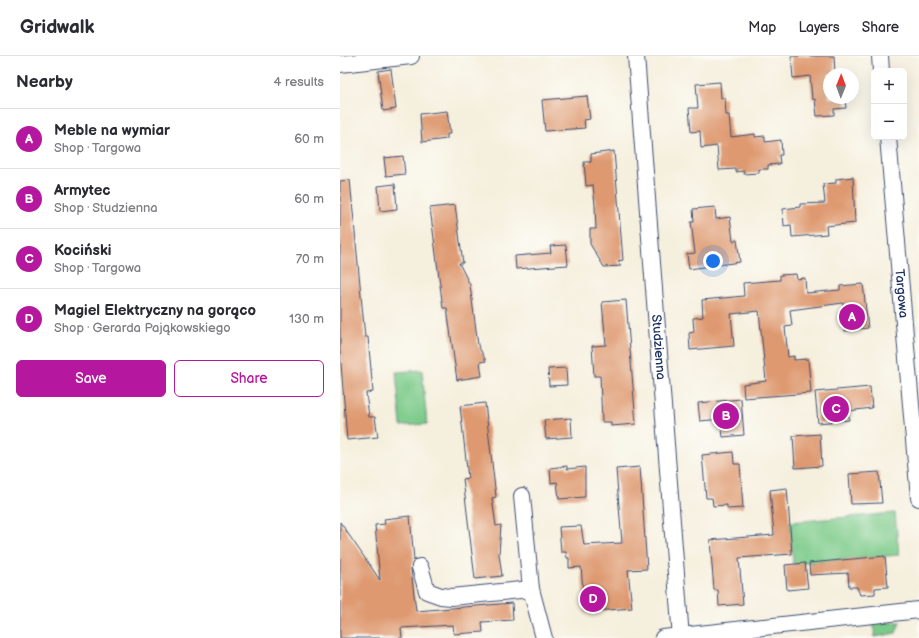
<!DOCTYPE html>
<html lang="en">
<head>
<meta charset="utf-8">
<style>
	body { margin:0; font-family:"Balsamiq Sans",sans-serif; background:#f7f7f7; color:#2b2b33 }
	.controls { position:absolute; right:12px; top:12px; display:grid; overflow:hidden; border-radius:6px; box-shadow:0 4px 16px #0002 }
	.controls button { width:36px; height:36px; display:grid; place-items:center; padding:0; border:0; border-bottom:1px solid #e1e1e2; background:#fff; color:#2b2b33; font:20px sans-serif }
	.compass { position:absolute; left:483px; top:12px; width:36px; height:36px; border-radius:50%; background:#fff; box-shadow:0 4px 16px #0002; rotate:1deg }
	.you { position:absolute; left:373px; top:205px; width:14px; height:14px; margin:-10px; border:3px solid #fff; border-radius:50%; background:#1a73e8; box-shadow:0 0 0 6px #1a73e833 }
	.badge { display:grid; place-items:center; width:26px; height:26px; border-radius:50%; background:#b5179e; color:#fff; font-size:13px; font-weight:700 }
	.pin { position:absolute; translate:-50% -50%; border:2px solid #fff; box-shadow:0 1px 4px #0006 }
	.list { margin:0; padding:0; list-style:none }
	h2 { display:flex; justify-content:space-between; align-items:center; height:52px; margin:0; padding:0 16px; font-size:17px }
	h2 small { font-size:13px; font-weight:400; color:#7c7c81 }
	.list li { display:grid; grid-template-columns:26px 1fr auto; gap:12px; align-items:center; box-sizing:border-box; height:60px; padding:0 16px; border-top:1px solid #e1e1e2 }
	.list b { display:block; font-size:15px; white-space:nowrap }
	.list p { margin:0; font-size:13px; white-space:nowrap; color:#7c7c81 }
	.list em { font-size:13px; font-style:normal; color:#7c7c81 }
	.actions { display:flex; gap:8px; padding:12px 16px }
	.actions a { flex:1; padding:9px 0; border:1px solid #b5179e; border-radius:6px; text-align:center; font-size:14px; color:#b5179e }
	.actions .main { background:#b5179e; color:#fff }
	.map { position:relative; flex:none; width:579px; height:582px; overflow:hidden }
	header { display:flex; align-items:center; gap:24px; box-sizing:border-box; height:56px; padding:0 20px; background:#fff; border-bottom:1px solid #e1e1e2 }
	header strong { font-size:19px }
	nav { display:flex; gap:22px; margin-inline-start:auto; font-size:14px }
	main { display:flex }
	aside { flex:1; background:#fff }
	.map>svg:first-child { display:block }
	.green { fill:#7cca89; stroke:#4c7c74 }
	.building { fill:#de996f }
	.lines { fill:none; stroke-linecap:round; stroke-linejoin:round }
	.minor-casing { stroke:#3c4c71; stroke-width:18 }
	.minor { stroke:#fff; stroke-width:16 }
	.labels { text-anchor:middle; dominant-baseline:central; stroke-width:3.5; stroke-linejoin:round; paint-order:stroke }
	.street-label { font-size:13px; fill:#1b2f5e; stroke:#fdfcf7 }
</style>
</head>
<body>
<header>
<strong>Gridwalk</strong>
<nav><a>Map</a><a>Layers</a><a>Share</a></nav>
</header>
<main>
<aside>
<h2>Nearby<small>4 results</small></h2>
<ul class="list">
<li><span class="badge">A</span><div><b>Meble na wymiar</b><p>Shop · Targowa</p></div><em>60 m</em></li>
<li><span class="badge">B</span><div><b>Armytec</b><p>Shop · Studzienna</p></div><em>60 m</em></li>
<li><span class="badge">C</span><div><b>Kociński</b><p>Shop · Targowa</p></div><em>70 m</em></li>
<li><span class="badge">D</span><div><b>Magiel Elektryczny na gorąco</b><p>Shop · Gerarda Pająkowskiego</p></div><em>130 m</em></li>
</ul>
<div class="actions"><a class="main">Save</a><a>Share</a></div>
</aside>
<div class="map">
<svg width="579" height="582" viewBox="0 0 579 582">
	<rect width="100%" height="100%" fill="#fdfcf7"/>
	<filter id="ink" filterUnits="userSpaceOnUse"><feTurbulence type="fractalNoise" baseFrequency=".025" numOctaves="2"/><feDisplacementMap in="SourceGraphic" scale="8" xChannelSelector="R" yChannelSelector="G"/><feConvolveMatrix kernelMatrix="1 2 1 2 8 2 1 2 1" color-interpolation-filters="sRGB"/></filter>
	<filter id="wash" filterUnits="userSpaceOnUse"><feTurbulence type="fractalNoise" baseFrequency=".012" numOctaves="4" result="noise"/><feDisplacementMap in="SourceGraphic" scale="16" xChannelSelector="R" yChannelSelector="G"/><feGaussianBlur stdDeviation="0.9" result="paint"/><feColorMatrix in="noise" values="0 0 0 0 0 0 0 0 0 0 0 0 0 0 0 0 0 1.4 0 .05"/><feComposite in="paint" operator="in"/></filter>
	<g filter="url(#wash)">
		<rect width="100%" height="100%" fill="#f5efdd"/>
		<g class="green">
			<polygon points="82,314 87,368 61,370 56,316"/>
			<polygon points="555,457 559,499 453,508 450,466"/>
			<polygon points="560,566 556,577 535,581 533,567"/>
		</g>
		<g id="blocks">
			<g class="building">
				<polygon points="451,0 494,0 495,17 503,16 503,18 489,18 489,42 505,42 506,52 494,53 494,59 477,60 475,43 472,43 470,20 453,22"/>
				<polygon points="51,13 56,53 43,55 38,15"/>
				<polygon points="380,26 381,42 385,42 386,59 389,59 391,81 415,78 415,81 425,80 425,86 441,84 442,99 439,99 440,108 428,109 428,113 419,113 419,117 404,118 404,115 396,116 396,113 379,114 377,90 361,92 360,75 351,76 349,52 358,52 356,28"/>
				<polygon points="247,40 250,63 244,64 245,72 205,75 202,44"/>
				<polygon points="107,55 110,78 107,78 107,83 82,86 80,58"/>
				<polygon points="274,95 283,204 278,205 281,210 264,211 250,188 250,173 256,173 255,149 253,129 246,130 244,106 251,106 251,98"/>
				<polygon points="63,100 65,118 46,120 44,102"/>
				<polygon points="513,121 515,167 486,170 487,178 452,181 451,169 444,170 443,153 460,151 460,148 485,147 483,128 496,127 496,123"/>
				<polygon points="10,124 25,281 28,281 33,336 26,337 29,361 35,361 38,381 7,384 0,295 0,125"/>
				<polygon points="55,128 57,153 40,155 38,130"/>
				<polygon points="115,149 123,207 119,207 130,229 138,289 146,305 140,306 142,320 117,324 107,252 103,252 90,152"/>
				<polygon points="375,151 376,163 390,161 393,185 397,184 400,206 349,213 347,198 355,197 351,166 354,166 353,153"/>
				<polygon points="226,189 228,209 176,213 175,200 211,197 210,190"/>
				<polygon points="456,218 457,223 465,222 466,237 500,234 500,230 523,228 528,272 505,275 503,247 450,254 452,270 445,271 448,301 454,300 454,304 468,303 471,337 404,342 403,328 426,325 419,255 391,258 394,290 350,294 349,277 354,276 353,262 363,261 362,244 404,240 403,227 440,224 440,219"/>
				<polygon points="286,244 296,368 271,370 271,366 262,366 260,320 254,320 252,290 266,289 262,246"/>
				<polygon points="226,312 227,329 209,330 208,313"/>
				<polygon points="530,331 532,352 508,355 509,364 478,367 475,336"/>
				<polygon points="401,343 404,379 383,381 381,363 360,365 358,347"/>
				<polygon points="145,347 156,441 152,442 156,470 161,469 159,498 162,520 135,523 123,423 128,422 120,350"/>
				<polygon points="231,362 232,381 206,383 204,364"/>
				<polygon points="480,378 482,410 455,412 453,380"/>
				<polygon points="393,396 394,408 400,408 403,452 387,453 387,449 373,450 372,442 366,442 362,399"/>
				<polygon points="227,410 227,413 245,411 245,441 219,443 217,426 211,427 210,412"/>
				<polygon points="300,411 307,513 288,514 292,552 245,556 241,511 229,512 229,502 227,502 226,496 221,496 219,471 241,470 244,489 282,487 276,413"/>
				<polygon points="539,416 542,447 511,448 509,418"/>
				<polygon points="447,432 452,498 399,502 403,548 379,550 378,534 374,534 370,484 434,479 430,434"/>
				<polygon points="70,460 74,504 71,513 76,555 172,547 173,564 142,566 143,576 114,578 113,569 61,572 62,582 0,582 0,466 40,524 35,469 45,468 44,463"/>
				<polygon points="545,500 548,531 535,532 535,538 520,539 517,531 509,531 508,517 470,519 469,507"/>
				<polygon points="465,507 468,532 447,534 445,509"/>
			</g>
		</g>
	</g>
	<g filter="url(#ink)">
		<use href="#blocks" fill-opacity="0" stroke="#3c4c71" stroke-width="1"/>
		<g class="lines">
			<g class="minor-casing">
				<g id="minor">
					<path id="s1" d="M296,0L341,582"/>
					<polyline points="540,0 541,15"/>
					<polyline points="0,8 71,0"/>
					<path id="s2" d="M548,81L579,442"/>
					<polyline points="182,440 191,533 204,582"/>
					<polyline points="80,511 87,535 101,540 111,541 191,533"/>
					<polyline points="323,582 579,554"/>
				</g>
			</g>
			<use href="#minor" class="minor"/>
		</g>
	</g>
	<g class="labels">
		<g class="street-label">
			<text stroke="none"><textPath href="#s2" startOffset="157">Targowa</textPath></text>
			<text stroke="none"><textPath href="#s1" startOffset="292">Studzienna</textPath></text>
		</g>
	</g>
</svg>
<div class="controls">
<button>+</button>
<button>−</button>
</div>
<svg class="compass" viewBox="-18 -18 36 36"><path d="M0-13l5 13h-10z" fill="#e53935"/><path d="M0 13l5-13h-10z" fill="#7c7c81"/></svg>
<div class="you"></div>
<div class="pin badge" style="left:512px;top:261px">A</div>
<div class="pin badge" style="left:386px;top:360px">B</div>
<div class="pin badge" style="left:496px;top:353px">C</div>
<div class="pin badge" style="left:253px;top:543px">D</div>
</div>
</main>
</body>
</html>
